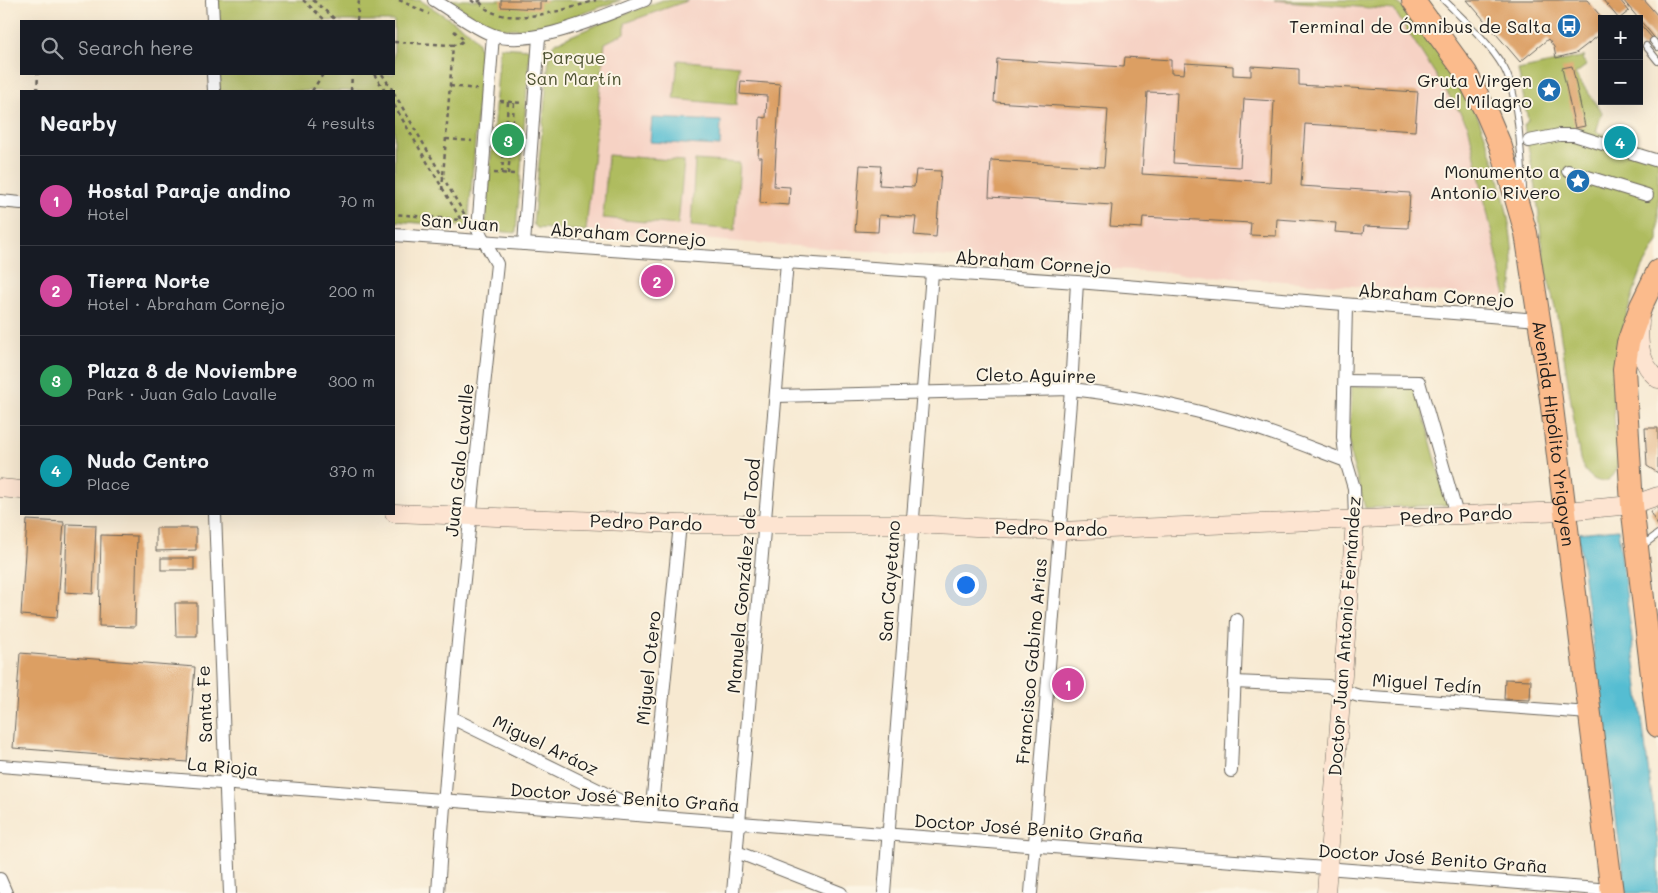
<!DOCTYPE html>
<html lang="en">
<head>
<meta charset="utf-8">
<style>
	body { margin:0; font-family:Mali,sans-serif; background:#242831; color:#f1f3f6 }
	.controls { position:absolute; right:15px; top:15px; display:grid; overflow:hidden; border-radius:0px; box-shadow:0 5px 20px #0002 }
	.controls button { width:45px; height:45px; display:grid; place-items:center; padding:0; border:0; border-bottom:1px solid #363941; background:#171b24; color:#f1f3f6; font:25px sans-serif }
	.you { position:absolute; left:965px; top:584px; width:18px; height:18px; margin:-12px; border:4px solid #fff; border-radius:50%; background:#1a73e8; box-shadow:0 0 0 8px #1a73e833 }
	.badge { display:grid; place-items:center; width:32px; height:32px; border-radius:50%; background:#1f6fb2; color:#fff; font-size:16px; font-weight:700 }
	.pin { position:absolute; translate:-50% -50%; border:2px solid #fff; box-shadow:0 1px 5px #0006 }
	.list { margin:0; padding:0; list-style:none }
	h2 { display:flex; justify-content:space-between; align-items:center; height:65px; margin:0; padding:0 20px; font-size:21px }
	h2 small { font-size:16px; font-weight:400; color:#9ea1a6 }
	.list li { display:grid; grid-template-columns:32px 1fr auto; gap:15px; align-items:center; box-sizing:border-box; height:90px; padding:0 20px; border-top:1px solid #363941 }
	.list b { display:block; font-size:19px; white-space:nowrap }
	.list p { margin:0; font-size:16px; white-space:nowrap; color:#9ea1a6 }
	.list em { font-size:16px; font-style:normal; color:#9ea1a6 }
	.icon { flex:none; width:28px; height:28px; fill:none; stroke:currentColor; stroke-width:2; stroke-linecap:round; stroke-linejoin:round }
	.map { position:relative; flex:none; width:1658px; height:893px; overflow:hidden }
	.search { position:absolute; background:#171b24; box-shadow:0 5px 20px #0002; left:20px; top:20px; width:375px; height:55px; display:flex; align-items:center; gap:12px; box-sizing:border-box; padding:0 18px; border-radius:0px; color:#9ea1a6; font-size:19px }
	.panel { position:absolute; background:#171b24; box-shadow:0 5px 20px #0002; left:20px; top:90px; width:375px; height:425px; border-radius:0px }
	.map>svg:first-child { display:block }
	.built { fill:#f6d2c4 }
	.green { fill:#afbc5e; stroke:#666c3d }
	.water { fill:#55bdd2; stroke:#386c77 }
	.building { fill:#dc9f63; fill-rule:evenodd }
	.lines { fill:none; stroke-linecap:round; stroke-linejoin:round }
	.lane-casing { stroke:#69645b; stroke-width:8 }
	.street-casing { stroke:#69645b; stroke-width:14 }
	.secondary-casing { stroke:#69645b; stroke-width:19 }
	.highway-casing { stroke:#69645b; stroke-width:24 }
	.path { stroke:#69645b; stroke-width:2.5; stroke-dasharray:4 4; stroke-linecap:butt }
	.lane { stroke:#fff; stroke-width:6 }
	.street { stroke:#fff; stroke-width:12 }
	.secondary { stroke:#fde4d1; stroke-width:18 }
	.highway { stroke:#fbbb8c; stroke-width:22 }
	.labels { text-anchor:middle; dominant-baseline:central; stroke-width:4; stroke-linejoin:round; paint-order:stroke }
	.poi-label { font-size:18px; fill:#1c1c1c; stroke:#fcf5e5; text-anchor:end }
	.park-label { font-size:18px; fill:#4f5433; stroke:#fcf5e5 }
	.street-label { font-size:18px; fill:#1c1c1c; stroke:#fcf5e5 }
</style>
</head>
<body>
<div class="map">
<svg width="1658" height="893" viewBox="0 0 1658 893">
	<rect width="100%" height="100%" fill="#fcf5e5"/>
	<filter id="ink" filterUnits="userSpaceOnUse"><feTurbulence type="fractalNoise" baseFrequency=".02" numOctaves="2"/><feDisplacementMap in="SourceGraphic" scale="10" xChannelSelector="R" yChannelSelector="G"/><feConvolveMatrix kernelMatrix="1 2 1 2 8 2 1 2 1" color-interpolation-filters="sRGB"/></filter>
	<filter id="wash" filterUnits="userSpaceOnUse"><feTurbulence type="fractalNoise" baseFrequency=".0096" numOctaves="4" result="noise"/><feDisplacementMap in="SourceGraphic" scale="20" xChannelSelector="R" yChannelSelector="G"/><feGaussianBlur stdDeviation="1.12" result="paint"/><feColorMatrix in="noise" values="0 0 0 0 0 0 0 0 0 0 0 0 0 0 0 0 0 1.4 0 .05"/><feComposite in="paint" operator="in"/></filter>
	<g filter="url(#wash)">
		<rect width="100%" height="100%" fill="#f7e9d1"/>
		<polygon class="built" points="689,0 1274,0 1394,10 1468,125 1506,297 586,231 605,43 625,33 625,23"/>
		<g class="green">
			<polygon points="218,0 420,0 470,32 478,43 482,58 468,227 394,221 394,91 219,91 219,74 394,74 394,21 218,21"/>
			<path d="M447,0H621C592,10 527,36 498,27C480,23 463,9 447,0Z"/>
			<polygon points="663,0 689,0 625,23 625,33 605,43 586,231 537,228 533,224 550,48 557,42 615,17"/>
			<path d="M1274,0H1392C1408,7 1418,24 1429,37C1438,49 1448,61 1456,74C1487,122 1524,240 1510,296L1506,297L1468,125L1394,10Z"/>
			<polygon points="500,47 530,49 516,233 485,230"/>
			<path d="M1585,56L1582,59L1587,65L1575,74L1602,112L1596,132L1640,144L1648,152L1658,156V241L1642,269L1634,291L1624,324L1616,370L1613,399L1618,467C1608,492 1586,481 1580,459L1559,325L1544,262L1536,188L1524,126L1528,120L1518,70Z"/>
			<polygon points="678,60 739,66 736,105 674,99"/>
			<polygon points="608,155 684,161 678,225 603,218"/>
			<polygon points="695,160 740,163 735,230 691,226"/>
			<polygon points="1352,386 1416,387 1448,505 1365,508 1351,457 1349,437"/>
		</g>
		<g class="water">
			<polygon points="652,118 721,121 720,146 650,142"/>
			<polygon points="1618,529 1658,846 1658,893 1626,893 1578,533"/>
		</g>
		<g id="blocks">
			<g class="building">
				<polygon points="501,0 547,0 546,2 540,2 540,9 501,7"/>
				<polygon points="1467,0 1587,0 1603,19 1602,33 1576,53 1556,58 1554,47 1548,39 1520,62"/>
				<polygon points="1603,0 1620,0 1629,11 1619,19"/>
				<polygon points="1623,0 1644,0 1658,16 1658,42"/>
				<polygon points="1639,23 1653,39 1643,48 1639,44"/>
				<path d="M1125,57L1171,60V73L1184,74L1185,63L1233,66V75L1251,76V66L1299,69V85L1418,92L1415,131L1305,124L1301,186L1410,193L1408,228L1364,226L1363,234L1335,232L1336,223L1277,219L1276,236L1250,235L1251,223L1143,217L1142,228L1110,226L1112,205L989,197L991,160L1104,167L1108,109L994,102L997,59L1124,67ZM1147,92L1177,93L1173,163L1240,167L1244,99L1274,101L1270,182L1142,174Z"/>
				<polygon points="1572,66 1585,126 1575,128 1562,68"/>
				<polygon points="741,81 780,84 774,186 790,187 789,205 760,203 762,157 758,157 760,124 760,117 766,118 767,96 740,94"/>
				<polygon points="860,165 881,166 879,185 914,187 916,170 941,171 936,237 914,235 916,217 879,215 878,232 855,231"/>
				<polygon points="1645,428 1658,428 1658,473 1647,466"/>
				<polygon points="1658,507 1658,526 1650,512"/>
				<polygon points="27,520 64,522 57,618 21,615"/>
				<polygon points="67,524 96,525 93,594 65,592"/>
				<polygon points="156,528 196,528 196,550 156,551"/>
				<polygon points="101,535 137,536 135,627 99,626"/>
				<rect x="161" y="558" width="33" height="12"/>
				<polygon points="175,603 197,603 197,636 176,636"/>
				<polygon points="20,653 195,667 187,762 13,748"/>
				<polygon points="1505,679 1531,680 1530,700 1504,699"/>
			</g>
		</g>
	</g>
	<g filter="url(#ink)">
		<use href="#blocks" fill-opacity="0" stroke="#69645b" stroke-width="1"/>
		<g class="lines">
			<g class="lane-casing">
				<g id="lane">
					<path d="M1444,0C1465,21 1489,42 1504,68C1519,95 1521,157 1523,188"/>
					<polyline points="1653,41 1658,47"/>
					<polyline points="1646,46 1658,61"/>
					<polyline points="1642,546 1658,534"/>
				</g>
			</g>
			<g class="street-casing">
				<g id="street">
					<polyline points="212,0 213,21"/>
					<path d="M434,0C452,11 474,28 493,35C533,49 606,14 645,0"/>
					<polyline points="213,74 214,91"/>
					<polyline points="1529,141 1559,135 1574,135 1658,161"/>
					<polyline points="1568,171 1647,195"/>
					<polyline points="0,201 21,203"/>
					<polyline points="394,235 1077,282 1538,320"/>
					<polyline points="524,244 539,37"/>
					<polyline points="1346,306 1343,437 1346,461 1354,488 1355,521"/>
					<polyline points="1345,381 1419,382 1457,515"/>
					<path d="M776,396L1071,389C1128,395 1185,407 1241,423C1276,434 1311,448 1346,461"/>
					<polyline points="215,514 230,893"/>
					<polyline points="1234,682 1328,686 1359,696 1589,713"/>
					<polyline points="452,718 651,816 680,524"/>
					<polyline points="0,766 1611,890"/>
					<polyline points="1231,771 1237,620"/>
					<polyline points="737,852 841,893"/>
					<polyline points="0,879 6,893"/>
					<path d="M438,893C451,683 475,473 497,264L478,230L493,35"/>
					<polyline points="733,893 787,262"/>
					<polyline points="884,893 932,273"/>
					<polyline points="1031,893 1071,389 1077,282"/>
				</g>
			</g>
			<g class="secondary-casing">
				<g id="secondary">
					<path d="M1640,321C1638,344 1640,364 1658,379"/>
					<polyline points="0,488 21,490"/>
					<polyline points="394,513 680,524 911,524 1059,531 1565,511 1632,505 1658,496"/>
					<polyline points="1326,893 1355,521"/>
				</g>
			</g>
			<g class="highway-casing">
				<g id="highway">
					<path id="s1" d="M1413,0L1466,73L1487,114L1501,147L1526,233L1551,399L1612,893"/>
					<polyline points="1658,271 1641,306 1628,343 1624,369 1632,505 1658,726"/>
				</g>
			</g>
			<g class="path">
				<polyline points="303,0 326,21"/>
				<polyline points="313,0 337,21"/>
				<polyline points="399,0 429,14"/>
				<polyline points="471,0 475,3 481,0"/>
				<path d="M480,2C499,31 569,9 596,0"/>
				<polyline points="357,21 359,0"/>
				<polyline points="394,42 453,45"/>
				<polyline points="374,74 385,91"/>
				<polyline points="382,74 393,91"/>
				<polyline points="450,86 477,89"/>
				<polyline points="37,91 38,74"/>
				<polyline points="312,91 323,74"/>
				<polyline points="351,91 352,74"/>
				<polyline points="394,93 466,217"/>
				<polyline points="500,101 522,103"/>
				<polyline points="394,105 461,220 394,214"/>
				<polyline points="506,130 508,102"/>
				<polyline points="512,131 514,103"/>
				<polyline points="446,139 472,141"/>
				<polyline points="494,173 516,174"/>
				<polyline points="502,174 504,145"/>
				<polyline points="508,174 511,146 515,141 516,136 511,131 503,132 500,141 504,145 511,146"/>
				<polyline points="442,190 453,45 459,44 464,40 454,31"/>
			</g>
			<use href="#lane" class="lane"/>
			<use href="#street" class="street"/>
			<use href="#secondary" class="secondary"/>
			<use href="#highway" class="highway"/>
		</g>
	</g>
	<defs>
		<g id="bus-disc" transform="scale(1.25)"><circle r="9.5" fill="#1f6fb2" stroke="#fcf5e5"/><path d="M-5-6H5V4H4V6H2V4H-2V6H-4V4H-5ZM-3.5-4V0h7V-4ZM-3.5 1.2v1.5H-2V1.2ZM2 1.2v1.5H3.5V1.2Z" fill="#fff"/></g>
		<g id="sight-disc" transform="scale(1.25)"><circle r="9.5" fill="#1f6fb2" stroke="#fcf5e5"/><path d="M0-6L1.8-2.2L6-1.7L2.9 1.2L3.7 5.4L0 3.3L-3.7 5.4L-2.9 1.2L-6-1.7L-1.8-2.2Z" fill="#fff"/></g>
	</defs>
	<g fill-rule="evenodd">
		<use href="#bus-disc" x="1569" y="26"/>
		<use href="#sight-disc" x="1549" y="90"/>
		<use href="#sight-disc" x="1578" y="181"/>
	</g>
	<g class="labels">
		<g class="poi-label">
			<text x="1552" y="26">Terminal de Ómnibus de Salta</text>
			<text x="1532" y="80">Gruta Virgen<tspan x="1532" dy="21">del Milagro</tspan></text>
			<text x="1560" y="171">Monumento a<tspan x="1560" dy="21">Antonio Rivero</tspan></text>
		</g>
		<g class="park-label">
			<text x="574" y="57">Parque<tspan x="574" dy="21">San Martín</tspan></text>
		</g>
		<g class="street-label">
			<text transform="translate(460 222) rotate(4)">San Juan</text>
			<text transform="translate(628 234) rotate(4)">Abraham Cornejo</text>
			<text transform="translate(1033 262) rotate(4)">Abraham Cornejo</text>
			<text transform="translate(1436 295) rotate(4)">Abraham Cornejo</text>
			<text transform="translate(1036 375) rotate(1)">Cleto Aguirre</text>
			<text stroke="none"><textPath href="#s1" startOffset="464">Avenida Hipólito Yrigoyen</textPath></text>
			<text transform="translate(459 460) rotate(-84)">Juan Galo Lavalle</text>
			<text transform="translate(1456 515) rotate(-3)">Pedro Pardo</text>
			<text transform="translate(646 522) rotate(2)">Pedro Pardo</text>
			<text transform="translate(1051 528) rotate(1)">Pedro Pardo</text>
			<text transform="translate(743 576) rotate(-85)">Manuela González de Tood</text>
			<text transform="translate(889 581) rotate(-86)">San Cayetano</text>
			<text transform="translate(1344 636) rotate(-86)">Doctor Juan Antonio Fernández</text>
			<text transform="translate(1031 661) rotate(-85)">Francisco Gabino Arias</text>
			<text transform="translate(648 668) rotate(-84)">Miguel Otero</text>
			<text transform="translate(1427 683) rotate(4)">Miguel Tedín</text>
			<text transform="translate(204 704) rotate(-92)">Santa Fe</text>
			<text transform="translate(546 745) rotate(26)">Miguel Aráoz</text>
			<text transform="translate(223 766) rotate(5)">La Rioja</text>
			<text transform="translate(625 797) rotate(4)">Doctor José Benito Graña</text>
			<text transform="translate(1029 828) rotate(4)">Doctor José Benito Graña</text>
			<text transform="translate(1433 858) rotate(4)">Doctor José Benito Graña</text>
		</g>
	</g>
</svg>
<div class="controls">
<button>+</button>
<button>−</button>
</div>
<div class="you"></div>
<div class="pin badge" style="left:1068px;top:684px;background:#d1479c">1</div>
<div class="pin badge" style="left:657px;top:281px;background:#d1479c">2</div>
<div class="pin badge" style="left:508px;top:140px;background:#2e9e5b">3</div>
<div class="pin badge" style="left:1620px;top:142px;background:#0f9aa8">4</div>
<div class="search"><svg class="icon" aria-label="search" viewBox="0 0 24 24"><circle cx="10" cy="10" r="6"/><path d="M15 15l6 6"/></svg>Search here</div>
<section class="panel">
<h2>Nearby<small>4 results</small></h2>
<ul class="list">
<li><span class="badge" style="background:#d1479c">1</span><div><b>Hostal Paraje andino</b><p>Hotel</p></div><em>70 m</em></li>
<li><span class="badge" style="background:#d1479c">2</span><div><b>Tierra Norte</b><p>Hotel · Abraham Cornejo</p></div><em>200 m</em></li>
<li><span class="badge" style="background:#2e9e5b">3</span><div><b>Plaza 8 de Noviembre</b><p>Park · Juan Galo Lavalle</p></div><em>300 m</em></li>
<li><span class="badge" style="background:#0f9aa8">4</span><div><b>Nudo Centro</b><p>Place</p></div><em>370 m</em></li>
</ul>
</section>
</div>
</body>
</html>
